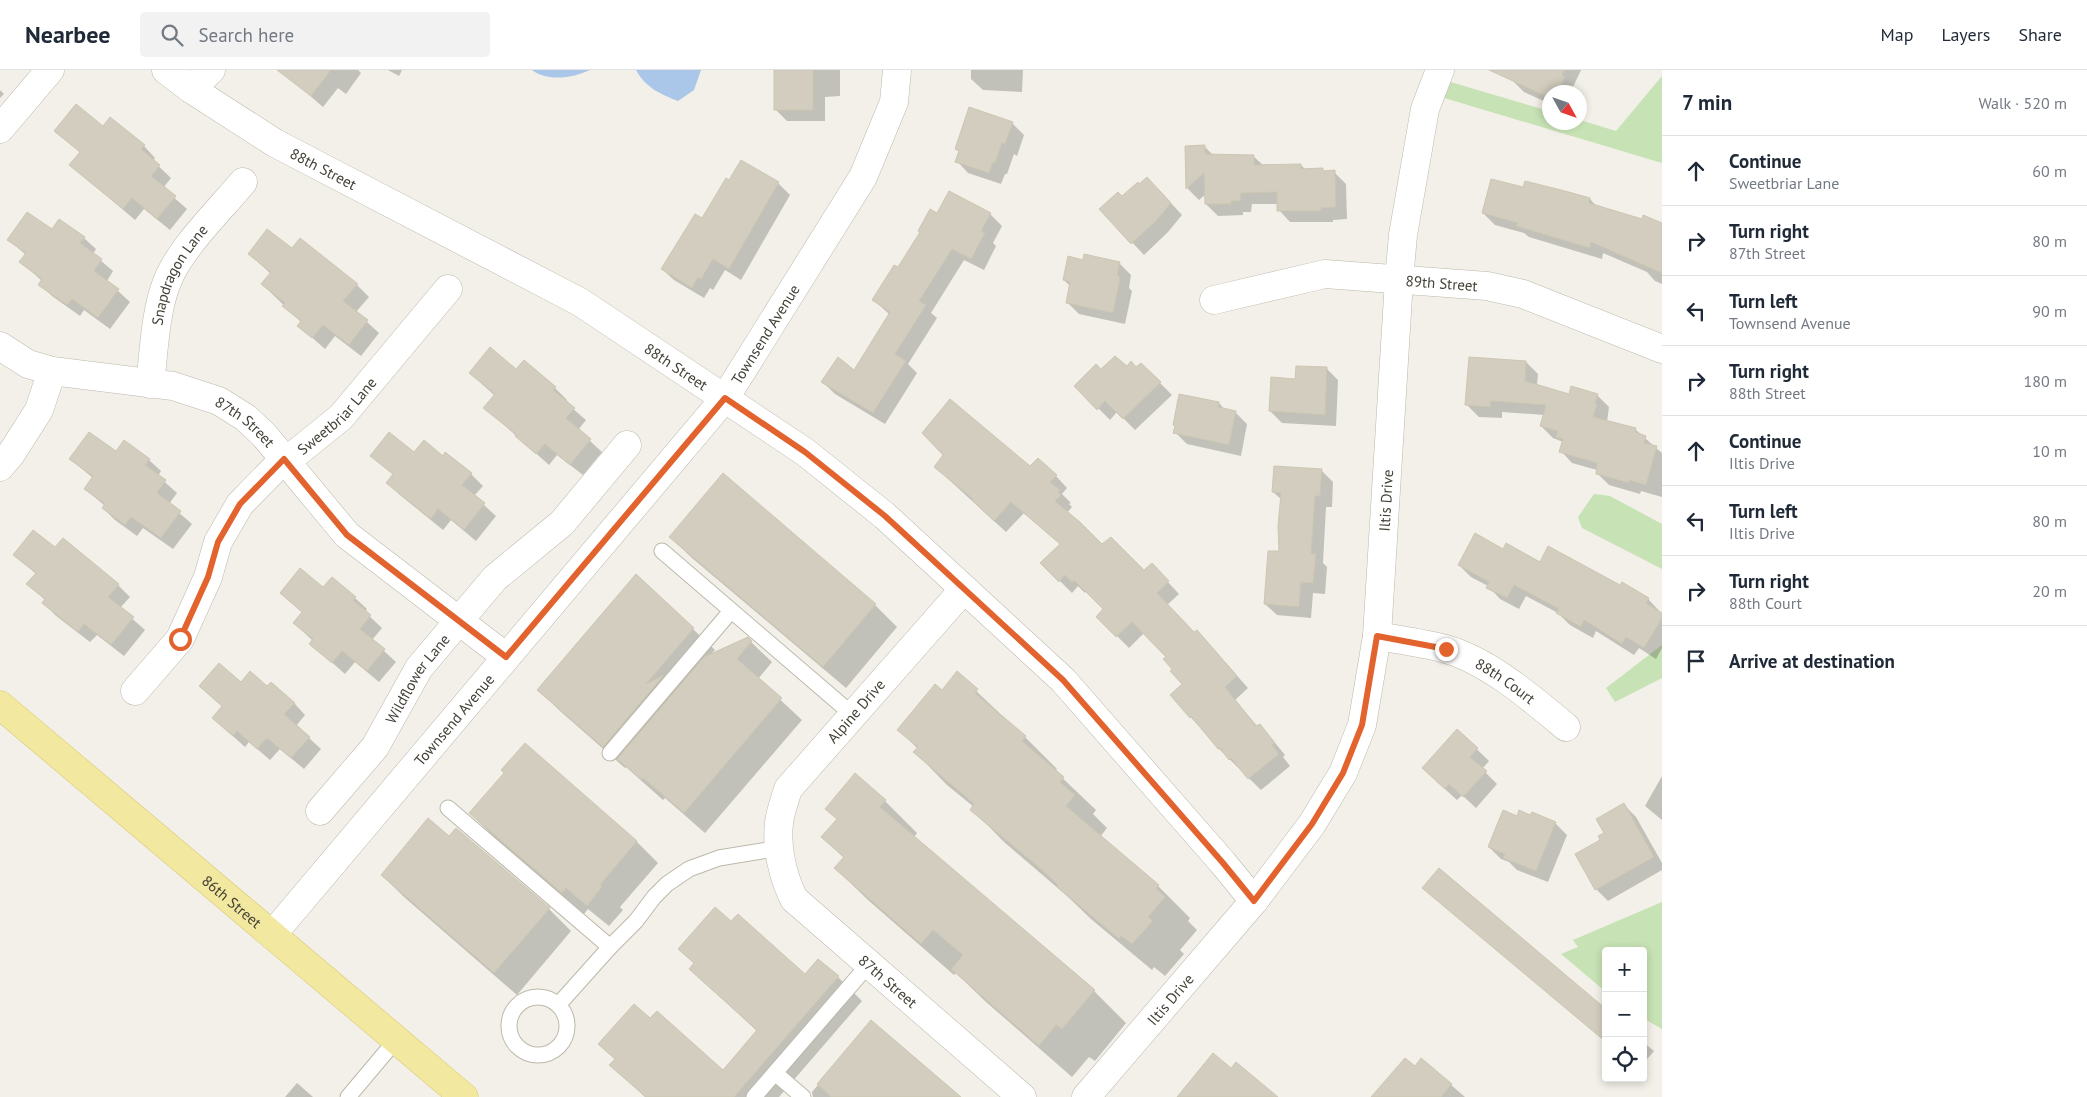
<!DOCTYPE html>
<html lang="en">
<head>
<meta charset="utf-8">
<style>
	body { margin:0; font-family:"PT Sans",sans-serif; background:#f2f2f3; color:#1f2937 }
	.controls { position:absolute; right:15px; bottom:15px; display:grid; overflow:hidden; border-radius:5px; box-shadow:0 2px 8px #0003 }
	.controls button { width:45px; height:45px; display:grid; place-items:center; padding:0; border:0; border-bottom:1px solid #e0e1e3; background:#fff; color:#1f2937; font:25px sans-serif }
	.compass { position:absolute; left:1542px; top:15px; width:45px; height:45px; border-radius:50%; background:#fff; box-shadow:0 2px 8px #0003; rotate:130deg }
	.stop { position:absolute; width:15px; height:15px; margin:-11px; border:4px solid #e3632e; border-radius:50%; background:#fff }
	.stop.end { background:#e3632e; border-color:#fff; box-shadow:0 1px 5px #0008 }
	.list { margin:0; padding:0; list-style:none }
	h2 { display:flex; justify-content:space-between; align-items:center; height:65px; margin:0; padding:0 20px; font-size:21px }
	h2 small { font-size:16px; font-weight:400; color:#747a83 }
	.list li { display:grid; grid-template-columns:32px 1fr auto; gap:15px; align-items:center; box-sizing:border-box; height:70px; padding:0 20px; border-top:1px solid #e0e1e3 }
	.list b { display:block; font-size:19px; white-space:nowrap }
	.list p { margin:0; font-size:16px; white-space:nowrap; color:#747a83 }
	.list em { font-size:16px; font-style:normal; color:#747a83 }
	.icon { flex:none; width:28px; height:28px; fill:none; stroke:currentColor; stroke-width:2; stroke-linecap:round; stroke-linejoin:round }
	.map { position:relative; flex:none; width:1662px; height:1027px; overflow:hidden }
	header { display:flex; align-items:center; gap:30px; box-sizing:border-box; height:70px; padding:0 25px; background:#fff; border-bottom:1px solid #e0e1e3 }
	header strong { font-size:24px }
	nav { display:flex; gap:28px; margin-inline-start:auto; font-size:18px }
	.search { width:350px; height:45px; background:#f2f2f3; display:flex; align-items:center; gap:12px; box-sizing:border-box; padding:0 18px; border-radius:5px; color:#747a83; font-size:19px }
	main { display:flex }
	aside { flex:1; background:#fff }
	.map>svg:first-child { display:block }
	.green { fill:#c7e2b5 }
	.water { fill:#aac6e8 }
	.shadow { fill:#0003 }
	.building { fill:#d2cdbe; stroke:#ccc6b2 }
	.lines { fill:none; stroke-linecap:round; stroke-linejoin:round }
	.lane-casing { stroke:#bcb9ab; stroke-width:17 }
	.street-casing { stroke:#bcb9ab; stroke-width:29 }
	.primary-casing { stroke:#d7c771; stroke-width:29 }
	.lane { stroke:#fff; stroke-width:15 }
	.street { stroke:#fff; stroke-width:28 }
	.primary { stroke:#f3e89f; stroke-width:28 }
	.route { stroke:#e3632e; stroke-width:6 }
	.labels { text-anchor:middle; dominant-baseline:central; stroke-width:5; stroke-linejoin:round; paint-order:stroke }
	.street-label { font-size:15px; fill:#444137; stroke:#fff }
</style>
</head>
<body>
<header>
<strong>Nearbee</strong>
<div class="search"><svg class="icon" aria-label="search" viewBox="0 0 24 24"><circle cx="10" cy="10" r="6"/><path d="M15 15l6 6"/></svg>Search here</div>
<nav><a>Map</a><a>Layers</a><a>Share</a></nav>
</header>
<main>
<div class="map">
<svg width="1662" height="1027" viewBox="0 0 1662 1027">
	<rect width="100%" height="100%" fill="#f2f0e8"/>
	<g class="green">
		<polygon points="1662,6 1662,93 1431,24 1437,8 1549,41 1550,52 1580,52 1580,50 1616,61"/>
		<polygon points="1594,424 1610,426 1662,454 1662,499 1582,458 1578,447"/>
		<polygon points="1662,575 1662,608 1615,632 1606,618"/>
		<polygon points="1662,832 1662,959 1643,948 1643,881 1606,881 1606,922 1561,884 1578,877 1573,870"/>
	</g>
	<g class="water">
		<path d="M532,0H590C573,8 548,12 532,0Z"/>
		<path d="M636,0H701L694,20L678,31C660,24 646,18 636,0Z"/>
	</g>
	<g class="shadow">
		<polygon points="290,0 358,0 361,3 346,24 338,18 323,37 286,5"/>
		<polygon points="388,0 402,0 399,6"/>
		<polygon points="775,0 840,0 840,26 825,27 825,51 787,51 775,39"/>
		<polygon points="971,0 1023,0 1022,22 983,20 971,9"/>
		<polygon points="1516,0 1581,0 1573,17 1577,20 1576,22 1550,22 1550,34 1524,22 1512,10"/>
		<polygon points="0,20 4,24 0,28"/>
		<polygon points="1012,53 1024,65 1017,86 1014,84 1007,104 1005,104 1001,114 968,103 957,91 960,82 956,79"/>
		<polygon points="56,60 144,76 155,88 153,91 171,108 163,118 187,139 170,160 144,139 135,150 71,95 81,83"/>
		<polygon points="1204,76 1213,85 1253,86 1264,96 1301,95 1306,100 1322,99 1325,102 1334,102 1346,114 1347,149 1333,150 1333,152 1290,152 1279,140 1278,134 1252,134 1251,142 1243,142 1243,145 1218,146 1206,134 1206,124 1199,130 1188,119 1186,77"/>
		<polygon points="778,113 790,125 741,210 725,200 713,220 710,218 704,228 674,210 662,199 702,149"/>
		<polygon points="1524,119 1590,129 1597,137 1662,155 1662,214 1655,211 1647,202 1603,183 1602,189 1529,167 1524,163 1495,155 1483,143"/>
		<polygon points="1159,120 1182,145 1168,162 1144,185 1101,139 1122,128"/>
		<polygon points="990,144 1002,156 993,173 996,176 984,200 964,190 931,243 937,248 908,294 917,303 885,354 835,324 823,312 854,302 890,245 874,230 938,145"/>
		<polygon points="52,161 84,168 96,179 93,184 113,201 107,211 130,232 110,259 84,240 80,246 52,226 40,214 42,211 21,192 26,185 9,170"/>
		<polygon points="292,180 357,215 369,227 356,242 379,263 361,286 335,266 325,279 299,256 301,252 262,214 271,204 249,184"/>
		<polygon points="1084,191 1120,194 1131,205 1129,218 1132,221 1125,254 1079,244 1067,232 1071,217 1064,210"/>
		<polygon points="524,292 555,318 567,330 565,332 586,350 578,360 602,382 583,405 557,385 549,395 485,338 495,326 470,303 516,301"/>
		<polygon points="1526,292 1538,304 1537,315 1570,325 1597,325 1609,337 1607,352 1635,359 1656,378 1662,383 1662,427 1641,421 1640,424 1609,415 1597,403 1597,400 1572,393 1561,381 1563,372 1553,368 1541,356 1545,345 1502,342 1502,348 1479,347 1467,335"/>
		<polygon points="1141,294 1172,325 1135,360 1117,342 1110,350 1076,316 1127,298 1136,298"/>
		<polygon points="1326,298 1338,310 1336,356 1282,353 1270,341 1296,310"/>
		<polygon points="1219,333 1225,340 1235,342 1247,354 1241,386 1187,374 1175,362"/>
		<polygon points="116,383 149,390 161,401 158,406 177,423 169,434 192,454 173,479 143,458 137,466 115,450 103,438 105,436 85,419 93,408 70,389"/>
		<polygon points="415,384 443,387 471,404 483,416 474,426 496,446 476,471 451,450 443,460 400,425 388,413 394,405 372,386"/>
		<polygon points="935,397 1030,398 1056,406 1067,418 1062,424 1071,433 1069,434 1072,437 1067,443 1102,476 1144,502 1152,495 1179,524 1167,535 1194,563 1197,561 1208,573 1248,618 1235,630 1258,657 1259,656 1271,668 1285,685 1283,687 1290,696 1261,720 1219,679 1171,625 1184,614 1168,587 1144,563 1129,578 1098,547 1105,539 1086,521 1085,523 1078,516 1072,523 1042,493 1061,474 1024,443 1006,462"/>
		<polygon points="1321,400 1333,412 1332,437 1326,437 1323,493 1327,497 1325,524 1313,523 1311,548 1277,545 1265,534 1280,483 1282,430 1273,422"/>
		<polygon points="724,405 875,535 897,557 846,618 692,488 670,467"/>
		<polygon points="1504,480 1621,517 1623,513 1648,529 1662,544 1662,578 1656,589 1639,578 1634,585 1596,561 1593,568 1570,555 1558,543 1526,526 1519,539 1500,529 1488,516 1471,507 1459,495"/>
		<polygon points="15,485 118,515 130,527 120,538 145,560 124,586 97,565 90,572 55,545 44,533 45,530 28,514 36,504"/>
		<polygon points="323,519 355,528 367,539 365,542 382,558 372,570 396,592 379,612 355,592 345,604 311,574 313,571 294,553 303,543 281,523"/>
		<polygon points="693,559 715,580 710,585 751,572 772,592 758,609 802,650 705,763 665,728 663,730 626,697 625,698 560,641 539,620"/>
		<polygon points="957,603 1025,667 1057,699 1055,701 1096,740 1093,744 1107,758 1100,767 1158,816 1190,848 1188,851 1197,860 1180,880 1184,884 1165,906 1154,897 1152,900 1091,849 1067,826 1004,772 972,739 974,737 947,715 915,682 918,679 899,660 942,622"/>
		<polygon points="241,614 294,633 305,645 296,656 321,679 304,699 280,679 270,690 249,672 245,677 225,659 223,637 200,616"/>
		<polygon points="1458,661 1489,691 1482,699 1497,714 1476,738 1462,725 1457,730 1435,710"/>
		<polygon points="525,675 637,772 658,793 620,837 623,840 609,856 588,839 584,844 492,765 470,743 506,703"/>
		<polygon points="1662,706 1662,750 1645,736"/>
		<polygon points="885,731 917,763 914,767 1094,921 1126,953 1095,991 1089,987 1072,1007 985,931 956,903 954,905 868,830 835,798 844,788 823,767 838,750"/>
		<polygon points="1624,735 1636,747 1662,793 1662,800 1608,831 1596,819 1602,771"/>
		<polygon points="1518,748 1555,753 1567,765 1548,812 1517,800 1509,792 1501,789 1489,777"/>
		<polygon points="449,768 549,839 571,861 517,925 404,827 382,805"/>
		<polygon points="680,879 805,906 838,907 862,931 779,1027 645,1027 611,995 616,990 600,974 650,950 723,1002 757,961 690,899 695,894"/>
		<polygon points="871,952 959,1027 813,1027 812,1022"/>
		<polygon points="1643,972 1654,981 1643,994"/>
		<polygon points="1422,990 1465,1027 1373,1027 1415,998"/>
		<polygon points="297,1013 313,1027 285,1027"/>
	</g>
	<g class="building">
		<polygon points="277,0 331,0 311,26"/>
		<rect x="774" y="0" width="39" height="40"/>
		<polygon points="1489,0 1564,0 1562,5 1565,7 1559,22 1550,22 1550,28"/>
		<polygon points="76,34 103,56 110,47 145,75 141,79 160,95 151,106 176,126 157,149 132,128 123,139 69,95 80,82 54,61"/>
		<polygon points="969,37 1013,52 1005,74 1002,73 995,93 993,92 989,103 955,92 959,81 955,79"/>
		<polygon points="1205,75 1205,84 1254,85 1254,95 1301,94 1301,99 1323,98 1323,101 1335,100 1336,137 1321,138 1321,141 1277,141 1277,122 1241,123 1240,131 1231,131 1231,134 1205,134 1204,103 1186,119 1185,76"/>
		<polygon points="741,90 779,112 729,199 713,189 701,209 698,207 692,218 661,199 695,144 702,148 726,108 729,110"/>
		<polygon points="1147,107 1171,133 1156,151 1131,174 1099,139 1118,122 1122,126 1138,112 1139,114"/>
		<polygon points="1491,109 1523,117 1525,111 1565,121 1590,128 1589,133 1642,149 1643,145 1662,153 1662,203 1591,172 1590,178 1516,156 1518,153 1482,143"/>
		<polygon points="949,121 991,143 981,161 985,163 971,189 952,179 919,231 926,235 895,284 906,291 873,343 821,312 838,287 854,300 890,242 872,230 894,195 898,197 920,162 918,161 930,139 937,143"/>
		<polygon points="27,142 52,159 59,149 85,167 80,173 102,189 94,201 119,219 98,248 72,229 67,235 38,215 42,209 19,192 26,183 7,170"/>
		<polygon points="267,159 292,178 300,168 358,214 343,231 368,250 349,275 323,255 312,268 297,256 301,251 282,236 285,233 261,214 271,202 248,184"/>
		<polygon points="1084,184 1120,192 1117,205 1120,208 1113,243 1066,233 1070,212 1063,210 1068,186 1083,190"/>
		<polygon points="490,277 516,299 524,290 556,317 553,320 575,338 566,348 591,369 570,395 545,374 536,384 515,366 516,364 483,338 495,324 469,303"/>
		<polygon points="1115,286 1127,296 1131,291 1136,297 1141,293 1161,312 1123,349 1105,331 1097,340 1074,316 1096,294 1101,299"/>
		<polygon points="1469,287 1526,291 1525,311 1569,324 1571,316 1598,324 1595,333 1597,334 1593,347 1636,358 1635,362 1646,366 1644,373 1657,376 1646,415 1629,410 1629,413 1596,404 1597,393 1559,382 1563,369 1556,367 1558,361 1540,356 1546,335 1491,331 1490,337 1465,335"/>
		<polygon points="1296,296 1327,297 1325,345 1269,341 1271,307 1295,309"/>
		<polygon points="1179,324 1219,332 1218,337 1236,341 1229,375 1173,363 1175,356 1173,355"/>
		<polygon points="950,329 1030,396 1038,388 1057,405 1050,412 1060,420 1058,422 1061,425 1055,431 1081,453 1102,474 1111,467 1144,500 1152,493 1169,511 1157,523 1194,562 1197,560 1237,606 1225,617 1256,656 1260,654 1275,673 1272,675 1279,684 1248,709 1231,688 1229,690 1220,678 1218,679 1191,646 1190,648 1170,625 1182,614 1170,601 1172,599 1163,589 1166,587 1132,552 1116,567 1096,547 1103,539 1074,510 1072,512 1065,505 1059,512 1040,493 1060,474 1011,432 994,451 972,430 973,429 934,397 943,385 922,363"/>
		<polygon points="89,362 116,381 124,370 150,389 145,395 166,410 157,423 181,441 161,468 131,447 125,455 102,438 105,434 84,419 93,406 69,389"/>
		<polygon points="389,362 414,382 424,370 443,386 445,382 472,403 462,415 485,433 464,460 438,439 431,449 386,413 393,404 370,386"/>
		<polygon points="1274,396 1322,399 1320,426 1315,426 1311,484 1316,484 1313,513 1301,512 1299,537 1264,534 1268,481 1279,481 1278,456 1281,423 1272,422"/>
		<polygon points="723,403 876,534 823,597 669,467"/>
		<polygon points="33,460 55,477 63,468 119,514 108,527 134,547 111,575 84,554 78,562 42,533 45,529 26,514 36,503 13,485"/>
		<polygon points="1475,463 1503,479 1506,473 1540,492 1548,476 1620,515 1622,512 1649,528 1646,533 1662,543 1662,548 1644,578 1626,567 1622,574 1584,550 1581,557 1556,543 1559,539 1514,515 1507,528 1486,518 1489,512 1458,495"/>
		<polygon points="300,498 323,517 332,507 356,527 353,530 371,545 360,559 385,579 367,601 342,581 332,593 309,574 313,569 293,553 302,542 280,523"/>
		<polygon points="636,504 694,558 646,614 664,605 603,677 537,620"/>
		<polygon points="748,567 752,571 737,589 782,628 684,743 643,708 642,710 617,689 704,587"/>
		<polygon points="219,593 241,612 250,601 267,616 271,612 295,633 284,644 310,667 291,688 267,668 257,679 237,661 233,666 212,648 222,636 199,616"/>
		<polygon points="957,601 978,619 975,623 1026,666 1022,671 1064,707 1060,712 1075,725 1066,736 1159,815 1156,818 1165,827 1148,847 1153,851 1132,874 1121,866 1119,869 1057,817 1058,815 1042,800 970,740 974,734 913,682 918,677 897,660 935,614 942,620"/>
		<polygon points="1457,659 1478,678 1470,687 1487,701 1463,727 1449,714 1445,719 1422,698"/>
		<polygon points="525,673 637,771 600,815 602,817 587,836 566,818 562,823 469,743 504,703 501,700"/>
		<polygon points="855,703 886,730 880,737 1095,920 1062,959 1056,955 1039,976 951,899 963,885 933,860 921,874 834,798 844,787 821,767 837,749 825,739"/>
		<polygon points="1624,733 1654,787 1595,820 1575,784 1600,770 1598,766 1604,763 1596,749"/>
		<polygon points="1503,740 1517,746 1519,740 1530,745 1532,742 1556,752 1536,801 1503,788 1505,784 1488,777"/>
		<polygon points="428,748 449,766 456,758 550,838 494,903 381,805"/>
		<polygon points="1439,798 1606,939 1606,972 1422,818"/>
		<polygon points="715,837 731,851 738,844 805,904 818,889 839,906 734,1027 646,1027 609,995 615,989 598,974 634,934 650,948 657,941 723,1000 757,960 689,899 694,893 678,879"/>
		<polygon points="871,950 961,1027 831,1027 817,1014"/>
		<polygon points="1213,983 1231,998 1236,992 1278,1027 1177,1027"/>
		<polygon points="1405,988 1415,996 1421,988 1452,1014 1441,1027 1371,1027"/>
	</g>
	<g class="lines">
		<g class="lane-casing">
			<g id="lane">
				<polyline points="662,481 853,645"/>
				<polyline points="610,683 731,541"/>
				<polyline points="448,738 610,877 636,851 654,827 667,814 689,799 719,788 780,778"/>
				<circle cx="538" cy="956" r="29"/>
				<polyline points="559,934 610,877"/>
				<polyline points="775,1003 803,1027"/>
				<polyline points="348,1027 396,970"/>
				<polyline points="754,1027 869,894"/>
			</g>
		</g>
		<g class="street-casing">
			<g id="street">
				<path id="s1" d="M166,0L191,19L275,73L580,232L805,382L885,446L1063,610L1223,793L1254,831"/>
				<polyline points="191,19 211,0"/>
				<polyline points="0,59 50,0"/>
				<path id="s2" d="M1214,230L1325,204L1487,216L1523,224L1662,279"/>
				<path id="s3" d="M0,276L28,294L52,301L173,316L219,331L246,348L264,365L347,465L506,587"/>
				<path id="s4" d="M150,314C154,282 155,242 167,212C180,178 219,141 243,112"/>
				<polyline points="0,397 11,384 39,340 52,301"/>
				<path id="s5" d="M964,519L788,719C785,730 780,742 779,753C776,778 783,807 794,829L1022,1027"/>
				<path id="s6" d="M1377,566C1400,570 1424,573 1446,579C1490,592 1531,628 1566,657"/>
				<path id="s7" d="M135,621L180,569L208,507L218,472L240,434L284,389L294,385L341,347L448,219"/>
				<path id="s8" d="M320,741L375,677L419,598L495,508L562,453L627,375"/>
				<path id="s9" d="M272,865L725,328L863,107L894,32L897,0"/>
				<path id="s10" d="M1086,1027L1254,831L1312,754L1343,703L1362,655L1377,566L1399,210L1403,165L1425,39L1440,0"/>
			</g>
		</g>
		<g class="primary-casing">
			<g id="primary">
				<path id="s11" d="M0,635L464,1027"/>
			</g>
		</g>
		<use href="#lane" class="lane"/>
		<use href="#street" class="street"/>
		<use href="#primary" class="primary"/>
	</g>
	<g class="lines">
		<polyline class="route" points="180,569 208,507 218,472 240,434 284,389 347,465 506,587 725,328 805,382 885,446 1063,610 1223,793 1254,831 1312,754 1343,703 1362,655 1377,566 1446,579"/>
	</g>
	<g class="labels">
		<g class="street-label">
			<text stroke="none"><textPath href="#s1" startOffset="186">88th Street</textPath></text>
			<text stroke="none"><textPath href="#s4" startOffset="115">Snapdragon Lane</textPath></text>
			<text stroke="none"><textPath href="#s2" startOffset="231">89th Street</textPath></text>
			<text stroke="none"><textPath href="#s9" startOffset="778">Townsend Avenue</textPath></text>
			<text stroke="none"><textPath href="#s1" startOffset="591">88th Street</textPath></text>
			<text stroke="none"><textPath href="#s7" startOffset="349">Sweetbriar Lane</textPath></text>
			<text stroke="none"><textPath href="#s3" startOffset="262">87th Street</textPath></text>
			<text stroke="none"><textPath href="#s10" startOffset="692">Iltis Drive</textPath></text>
			<text stroke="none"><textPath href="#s8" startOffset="165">Wildflower Lane</textPath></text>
			<text stroke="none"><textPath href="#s6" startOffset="138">88th Court</textPath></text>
			<text transform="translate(856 641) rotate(-49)">Alpine Drive</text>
			<text stroke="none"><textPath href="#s9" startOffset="282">Townsend Avenue</textPath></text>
			<text stroke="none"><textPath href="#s11" startOffset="304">86th Street</textPath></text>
			<text stroke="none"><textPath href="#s5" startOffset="505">87th Street</textPath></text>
			<text stroke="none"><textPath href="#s10" startOffset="129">Iltis Drive</textPath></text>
		</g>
	</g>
</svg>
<div class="controls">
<button>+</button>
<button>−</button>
<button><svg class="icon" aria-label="locate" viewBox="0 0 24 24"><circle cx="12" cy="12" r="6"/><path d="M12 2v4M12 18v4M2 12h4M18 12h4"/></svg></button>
</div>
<svg class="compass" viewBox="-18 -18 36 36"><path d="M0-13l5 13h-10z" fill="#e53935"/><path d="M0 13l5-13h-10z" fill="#747a83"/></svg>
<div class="stop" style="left:180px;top:569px"></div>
<div class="stop end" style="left:1446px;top:579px"></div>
</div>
<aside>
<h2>7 min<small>Walk · 520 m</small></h2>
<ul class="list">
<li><svg class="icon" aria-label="ahead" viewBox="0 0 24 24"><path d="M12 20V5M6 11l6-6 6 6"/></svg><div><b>Continue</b><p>Sweetbriar Lane</p></div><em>60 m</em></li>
<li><svg class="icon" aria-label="right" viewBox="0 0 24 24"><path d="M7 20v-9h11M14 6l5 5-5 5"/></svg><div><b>Turn right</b><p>87th Street</p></div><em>80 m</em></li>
<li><svg class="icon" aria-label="left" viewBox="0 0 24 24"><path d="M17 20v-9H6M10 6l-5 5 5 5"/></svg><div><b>Turn left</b><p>Townsend Avenue</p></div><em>90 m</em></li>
<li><svg class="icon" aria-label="right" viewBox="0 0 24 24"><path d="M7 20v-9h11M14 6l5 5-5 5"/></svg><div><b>Turn right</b><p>88th Street</p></div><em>180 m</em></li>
<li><svg class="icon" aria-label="ahead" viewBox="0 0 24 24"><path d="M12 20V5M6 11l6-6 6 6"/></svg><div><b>Continue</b><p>Iltis Drive</p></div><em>10 m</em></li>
<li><svg class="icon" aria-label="left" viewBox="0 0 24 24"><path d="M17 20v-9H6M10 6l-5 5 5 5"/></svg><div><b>Turn left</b><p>Iltis Drive</p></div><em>80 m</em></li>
<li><svg class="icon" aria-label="right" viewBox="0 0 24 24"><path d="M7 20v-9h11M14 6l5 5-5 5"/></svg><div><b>Turn right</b><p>88th Court</p></div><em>20 m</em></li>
<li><svg class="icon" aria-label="arrive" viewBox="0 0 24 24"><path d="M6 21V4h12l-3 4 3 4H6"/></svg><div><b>Arrive at destination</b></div></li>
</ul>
</aside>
</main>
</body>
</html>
